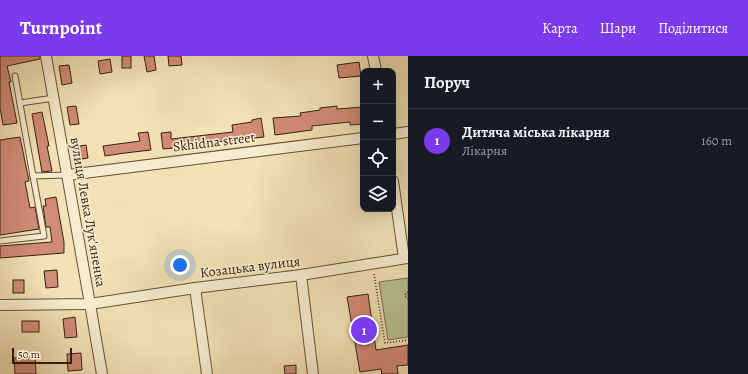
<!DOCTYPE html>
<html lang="uk">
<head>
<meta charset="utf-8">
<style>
	body { margin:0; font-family:Alegreya,serif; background:#242831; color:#f1f3f6 }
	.controls { position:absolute; right:12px; top:12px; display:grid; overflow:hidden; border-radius:8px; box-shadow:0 4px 16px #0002 }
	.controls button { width:36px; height:36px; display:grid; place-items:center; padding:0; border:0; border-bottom:1px solid #363941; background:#171b24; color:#f1f3f6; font:20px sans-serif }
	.scale { position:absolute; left:12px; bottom:10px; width:60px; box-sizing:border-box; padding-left:4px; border:2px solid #362110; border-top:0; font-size:11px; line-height:14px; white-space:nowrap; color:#362110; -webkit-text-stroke:3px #f7eccf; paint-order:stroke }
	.you { position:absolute; left:180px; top:209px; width:14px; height:14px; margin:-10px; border:3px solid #fff; border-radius:50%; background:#1a73e8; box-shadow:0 0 0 6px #1a73e833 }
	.badge { display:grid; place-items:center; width:26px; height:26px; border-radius:50%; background:#7c3aed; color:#fff; font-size:13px; font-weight:700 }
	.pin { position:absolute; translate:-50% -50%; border:2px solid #fff; box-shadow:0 1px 4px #0006 }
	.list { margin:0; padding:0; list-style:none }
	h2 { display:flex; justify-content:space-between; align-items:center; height:52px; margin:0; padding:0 16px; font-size:17px }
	h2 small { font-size:13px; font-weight:400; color:#9ea1a6 }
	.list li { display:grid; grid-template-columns:26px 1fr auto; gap:12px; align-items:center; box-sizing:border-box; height:64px; padding:0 16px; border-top:1px solid #363941 }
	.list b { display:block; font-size:15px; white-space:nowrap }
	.list p { margin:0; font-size:13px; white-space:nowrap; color:#9ea1a6 }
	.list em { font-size:13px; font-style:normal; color:#9ea1a6 }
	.icon { flex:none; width:22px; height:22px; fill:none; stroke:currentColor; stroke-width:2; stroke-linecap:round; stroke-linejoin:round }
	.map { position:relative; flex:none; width:408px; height:318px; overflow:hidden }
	header { display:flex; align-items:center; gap:24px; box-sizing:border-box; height:56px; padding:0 20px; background:#7c3aed; color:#fff }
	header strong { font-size:19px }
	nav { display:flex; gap:22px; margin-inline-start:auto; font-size:14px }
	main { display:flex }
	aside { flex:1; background:#171b24 }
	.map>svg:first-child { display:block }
	.green { fill:#b8c48f; stroke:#777250 }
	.building { fill:#d18b76; stroke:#362110 }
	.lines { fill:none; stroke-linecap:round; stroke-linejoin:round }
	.service-casing { stroke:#655139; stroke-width:7 }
	.minor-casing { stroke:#655139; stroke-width:12 }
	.path { stroke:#362110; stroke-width:1.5; stroke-dasharray:1 2; stroke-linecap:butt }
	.service { stroke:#f7eccf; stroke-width:5 }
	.minor { stroke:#f7eccf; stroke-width:10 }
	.labels { text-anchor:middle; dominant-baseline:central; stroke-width:3; stroke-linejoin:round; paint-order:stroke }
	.street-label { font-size:14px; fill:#362110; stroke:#f7eccf }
</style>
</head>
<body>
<header>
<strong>Turnpoint</strong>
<nav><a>Карта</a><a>Шари</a><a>Поділитися</a></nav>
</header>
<main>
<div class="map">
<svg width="408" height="318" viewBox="0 0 408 318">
	<rect width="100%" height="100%" fill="#f2e2b5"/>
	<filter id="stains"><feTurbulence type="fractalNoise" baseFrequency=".005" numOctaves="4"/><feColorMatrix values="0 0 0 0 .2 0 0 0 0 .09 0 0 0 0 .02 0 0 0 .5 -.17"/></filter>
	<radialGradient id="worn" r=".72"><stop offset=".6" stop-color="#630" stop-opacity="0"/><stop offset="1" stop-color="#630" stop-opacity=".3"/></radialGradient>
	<polygon class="green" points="408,222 408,281 388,284 379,226"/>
	<g class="building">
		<polygon points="0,0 40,0 40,3 7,10 11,26 9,26 17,67 3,69 0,52"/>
		<rect x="122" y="0" width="9" height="12"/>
		<polygon points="144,0 154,0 156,14 147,16"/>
		<polygon points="168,0 181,0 182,9 169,10"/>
		<polygon points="110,3 112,16 100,18 98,5"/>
		<polygon points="359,6 361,20 339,22 337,9"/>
		<polygon points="69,9 72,27 62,29 59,10"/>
		<polygon points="76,50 79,68 70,69 67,51"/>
		<polygon points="337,50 337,53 363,51 363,68 350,69 350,66 312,70 312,74 275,79 273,62 301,60 300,57 320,54 320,52"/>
		<polygon points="42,56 49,90 47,90 52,115 42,116 32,58"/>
		<polygon points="261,62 264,81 207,87 207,88 195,90 163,93 161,77 171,76 171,83 233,76 232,69 252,66 252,64"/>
		<polygon points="148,76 151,94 125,97 105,100 103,90 140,85 138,77"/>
		<polygon points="20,81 29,125 25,126 30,152 35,151 39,173 0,179 0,84"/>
		<polygon points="86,89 88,102 76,104 74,91"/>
		<polygon points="56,141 64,186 64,197 0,202 0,190 52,186 50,171 46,171 43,150 46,150 45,143"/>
		<polygon points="57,214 58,231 46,232 44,215"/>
		<rect x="13" y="224" width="11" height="13"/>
		<polygon points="368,238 376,294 408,289 408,309 397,310 398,318 382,318 381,313 360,316 347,241"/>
		<polygon points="75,261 77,281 65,282 63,263"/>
		<rect x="22" y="265" width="17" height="11"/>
		<polygon points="81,297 82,314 68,315 67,298"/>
		<polygon points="35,301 36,318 15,318 14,302"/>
		<polygon points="296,309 296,318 285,318 284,310"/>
	</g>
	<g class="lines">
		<g class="service-casing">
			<g id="service">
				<polyline points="15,20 33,120"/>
				<polyline points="20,47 54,42"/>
				<polyline points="0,185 44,180 33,120 68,119"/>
			</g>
		</g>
		<g class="minor-casing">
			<g id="minor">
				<polyline points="46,0 90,248 102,318"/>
				<polyline points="373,0 376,15"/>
				<polyline points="393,78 408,76"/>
				<polyline points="68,119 363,82"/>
				<polyline points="393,125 404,202"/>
				<polyline points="301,219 313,318"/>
				<polyline points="195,232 207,318"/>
				<polyline points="0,249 90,248 195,232 301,219 408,202"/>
			</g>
		</g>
		<g class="path">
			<polyline points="374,218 385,287 408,284"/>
			<polyline points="408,236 406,237 405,240 408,243"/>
		</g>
		<use href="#service" class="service"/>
		<use href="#minor" class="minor"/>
	</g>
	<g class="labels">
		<g class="street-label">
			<text transform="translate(214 86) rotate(-7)">Skhidna street</text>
			<text transform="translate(88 156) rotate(80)">вулиця Левка Лук'яненка</text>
			<text transform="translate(250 211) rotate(-7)">Козацька вулиця</text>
		</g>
	</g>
	<rect width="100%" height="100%" filter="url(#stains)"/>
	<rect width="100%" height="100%" fill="url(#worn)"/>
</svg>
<div class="controls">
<button>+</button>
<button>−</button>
<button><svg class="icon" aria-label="locate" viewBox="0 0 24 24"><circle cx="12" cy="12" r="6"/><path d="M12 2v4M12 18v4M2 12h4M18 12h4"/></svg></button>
<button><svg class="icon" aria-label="layers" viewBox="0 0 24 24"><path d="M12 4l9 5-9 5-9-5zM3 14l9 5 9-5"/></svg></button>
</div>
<div class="scale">50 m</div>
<div class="you"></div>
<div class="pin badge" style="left:364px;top:274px">1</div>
</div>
<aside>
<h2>Поруч<small></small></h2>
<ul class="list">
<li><span class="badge">1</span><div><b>Дитяча міська лікарня</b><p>Лікарня</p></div><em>160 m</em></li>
</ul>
</aside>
</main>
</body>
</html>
